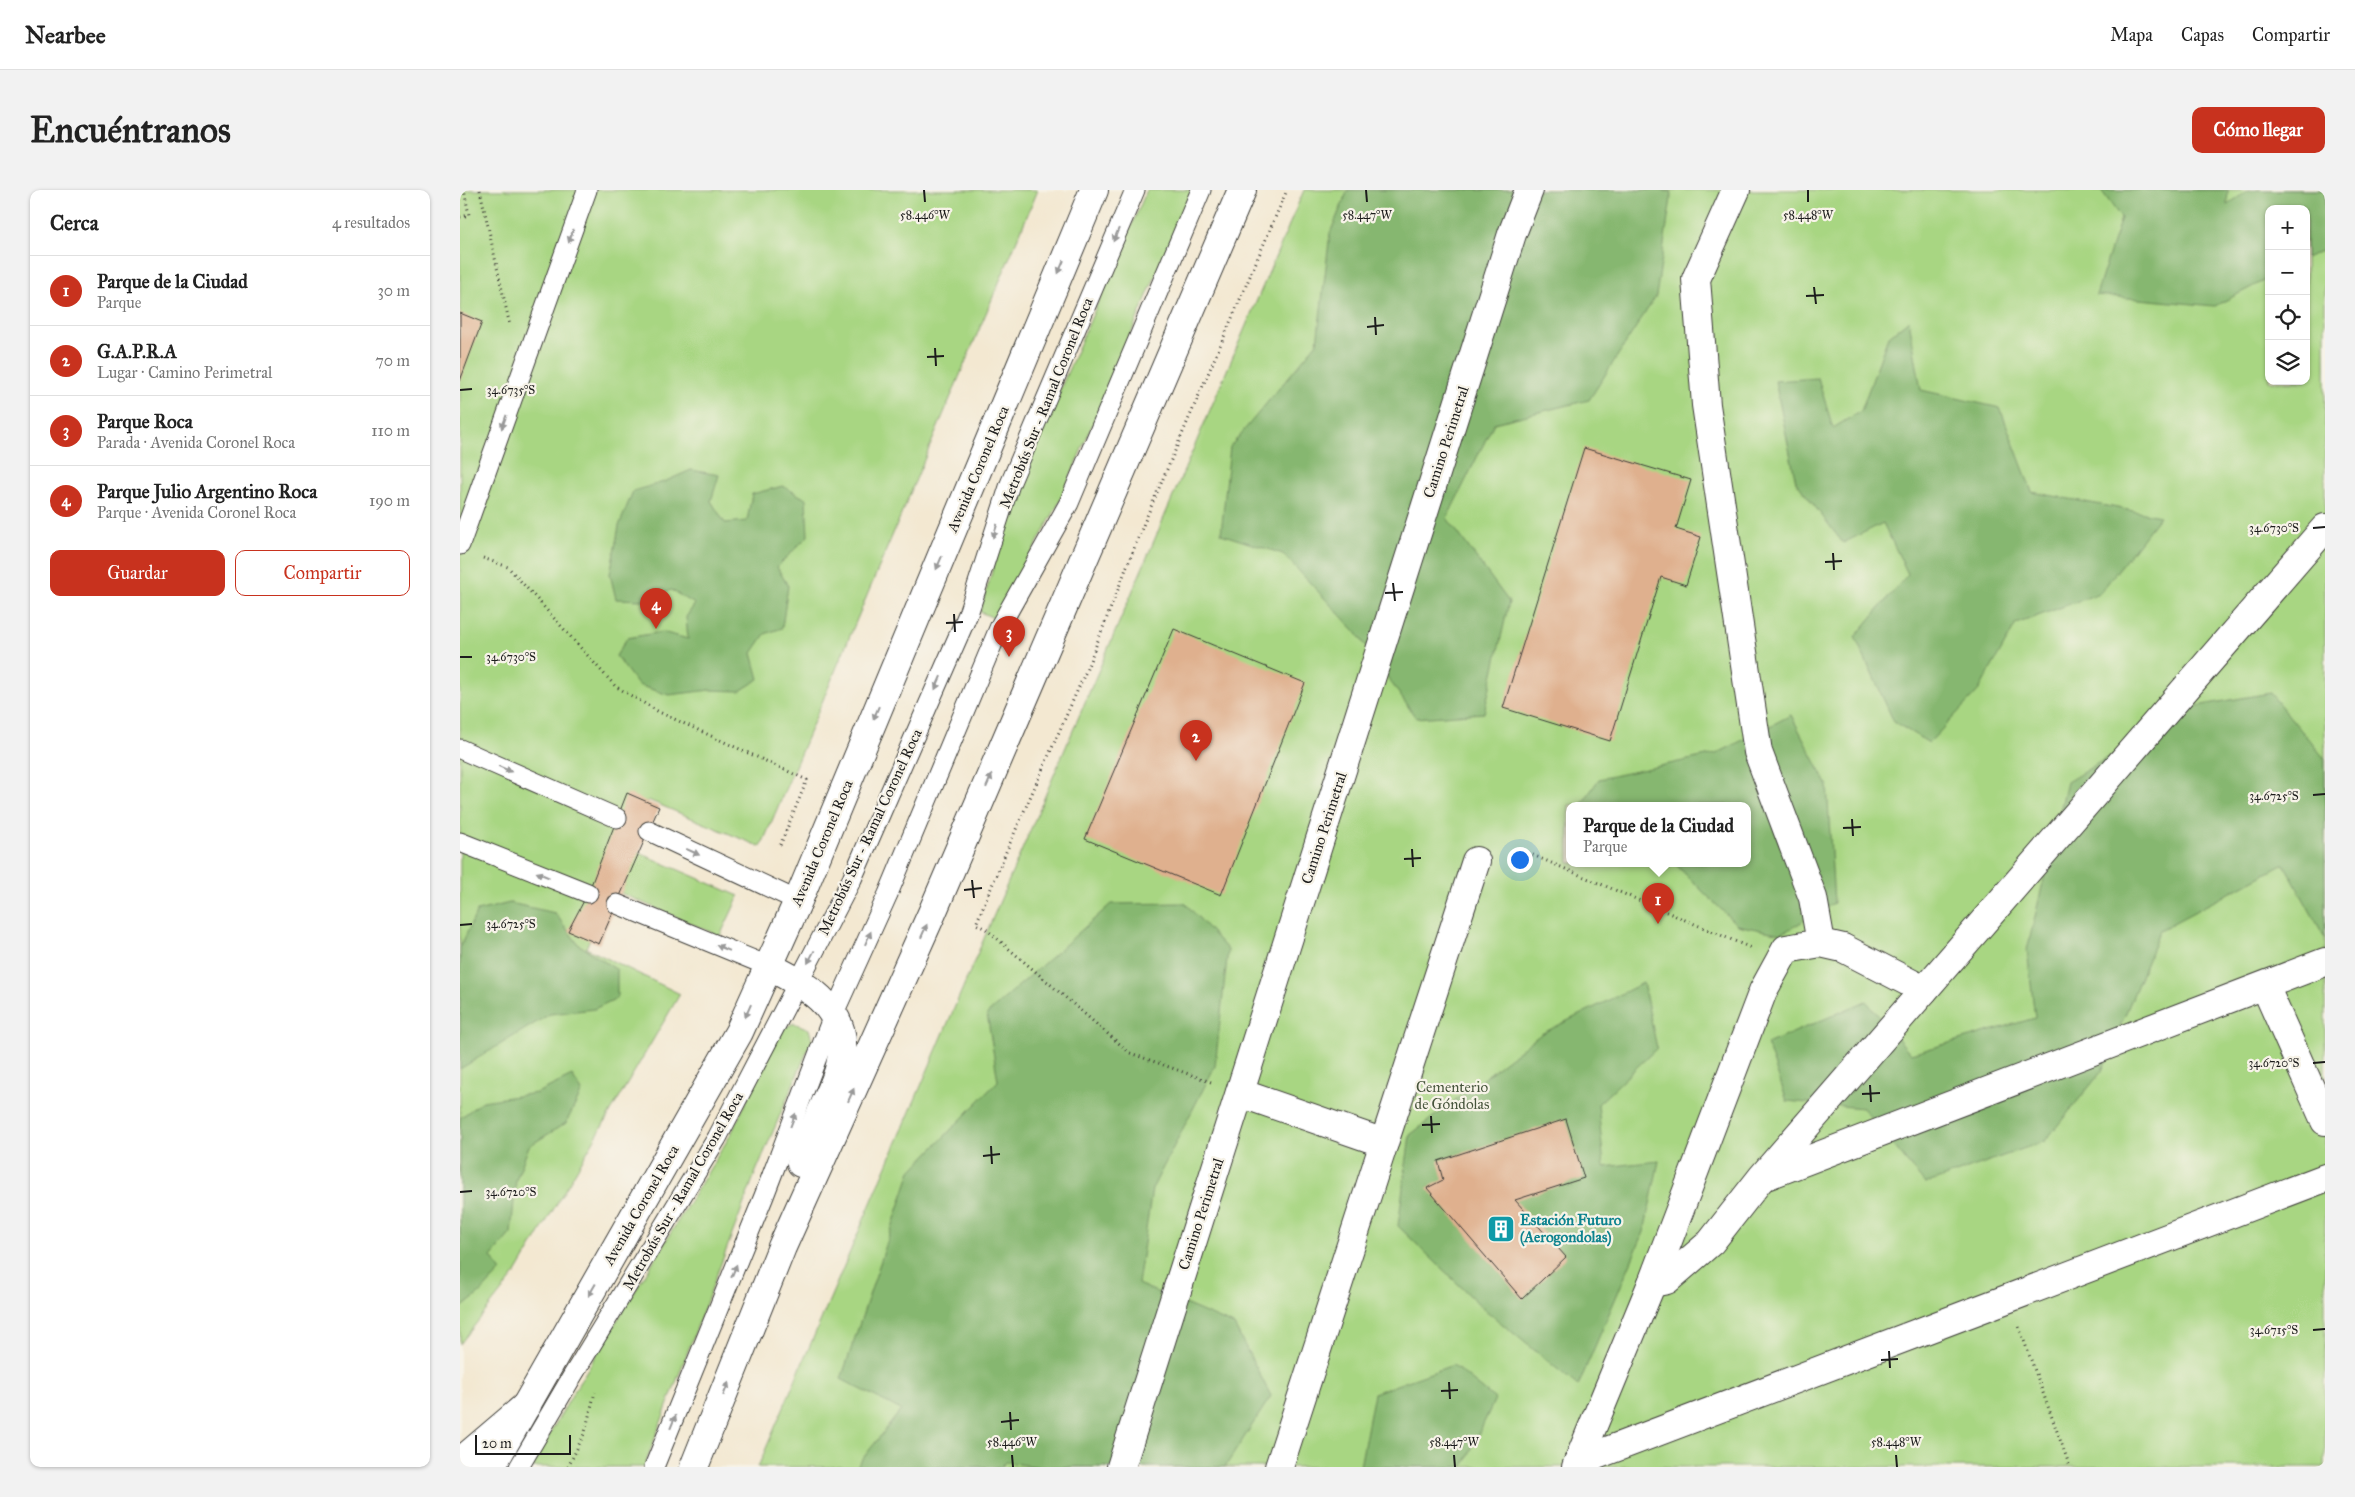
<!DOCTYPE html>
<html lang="es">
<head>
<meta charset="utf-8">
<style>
	body { margin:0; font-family:"IM FELL Great Primer",serif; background:#f2f2f2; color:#222 }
	.controls { position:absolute; right:15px; top:15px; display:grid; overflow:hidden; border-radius:10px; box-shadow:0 1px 4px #0004 }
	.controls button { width:45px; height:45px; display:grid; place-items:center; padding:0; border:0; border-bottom:1px solid #e0e0e0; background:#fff; color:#222; font:25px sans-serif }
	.scale { position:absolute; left:15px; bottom:12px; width:96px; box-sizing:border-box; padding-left:5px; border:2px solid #1c1c1c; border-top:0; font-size:14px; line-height:18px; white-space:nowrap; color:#1c1c1c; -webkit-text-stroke:4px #f7f3e8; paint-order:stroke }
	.you { position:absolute; left:1059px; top:669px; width:18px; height:18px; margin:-12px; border:4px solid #fff; border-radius:50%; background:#1a73e8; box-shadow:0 0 0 8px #1a73e833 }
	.badge { display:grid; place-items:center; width:32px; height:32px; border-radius:50%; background:#c8321e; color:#fff; font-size:16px; font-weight:700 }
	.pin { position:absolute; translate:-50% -41px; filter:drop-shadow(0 1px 2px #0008) }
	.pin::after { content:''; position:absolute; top:26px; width:18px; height:15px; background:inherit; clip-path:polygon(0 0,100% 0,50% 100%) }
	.popup { position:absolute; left:1106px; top:612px; width:185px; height:65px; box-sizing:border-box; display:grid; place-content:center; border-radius:10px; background:#fff; filter:drop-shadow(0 1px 4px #0005); font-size:16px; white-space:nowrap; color:#767676 }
	.popup b { font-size:19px; color:#222 }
	.popup::after { content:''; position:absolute; left:50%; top:100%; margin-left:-10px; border:10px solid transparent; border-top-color:#fff }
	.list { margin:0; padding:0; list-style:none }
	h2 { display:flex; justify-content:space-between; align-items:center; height:65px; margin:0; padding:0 20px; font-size:21px }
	h2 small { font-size:16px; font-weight:400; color:#767676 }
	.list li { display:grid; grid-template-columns:32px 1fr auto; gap:15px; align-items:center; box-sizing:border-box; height:70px; padding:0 20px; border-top:1px solid #e0e0e0 }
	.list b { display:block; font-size:19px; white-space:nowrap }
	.list p { margin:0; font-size:16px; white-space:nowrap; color:#767676 }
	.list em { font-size:16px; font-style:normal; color:#767676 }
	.actions { display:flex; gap:10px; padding:15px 20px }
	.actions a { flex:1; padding:11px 0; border:1px solid #c8321e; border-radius:10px; text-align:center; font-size:18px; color:#c8321e }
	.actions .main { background:#c8321e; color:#fff }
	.icon { flex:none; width:28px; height:28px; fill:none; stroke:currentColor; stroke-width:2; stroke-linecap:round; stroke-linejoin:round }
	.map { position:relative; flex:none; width:1865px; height:1277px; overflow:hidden; border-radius:10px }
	header { display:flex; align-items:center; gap:30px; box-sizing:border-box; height:70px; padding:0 25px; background:#fff; border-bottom:1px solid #e0e0e0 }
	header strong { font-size:24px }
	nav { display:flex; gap:28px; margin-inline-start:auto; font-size:18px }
	.intro { display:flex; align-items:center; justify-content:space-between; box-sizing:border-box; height:120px; padding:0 30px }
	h1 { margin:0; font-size:35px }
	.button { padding:12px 22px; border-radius:10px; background:#c8321e; color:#fff; font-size:18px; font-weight:700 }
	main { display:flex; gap:30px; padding:0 30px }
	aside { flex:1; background:#fff; border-radius:10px; box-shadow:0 1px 4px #0004 }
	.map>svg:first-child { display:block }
	.green { fill:#a8d682; stroke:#62794f; fill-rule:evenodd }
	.forest { fill:#86b770; stroke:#516a46 }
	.building { fill:#dfb08e }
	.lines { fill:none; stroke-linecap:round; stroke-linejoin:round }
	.service-casing { stroke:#3c3b37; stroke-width:21 }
	.pedestrian-casing { stroke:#3c3b37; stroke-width:30 }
	.secondary-casing { stroke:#3c3b37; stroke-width:30 }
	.motorway-casing { stroke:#3c3b37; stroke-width:30 }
	.path { stroke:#3c3b37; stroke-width:3; stroke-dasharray:1 4; stroke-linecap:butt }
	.service { stroke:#fff; stroke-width:19 }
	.pedestrian { stroke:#fff; stroke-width:28 }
	.secondary { stroke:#fff; stroke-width:28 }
	.motorway { stroke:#fff; stroke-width:28 }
	.oneway { fill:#999 }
	.ticks { fill:none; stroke:#1c1c1c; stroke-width:2 }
	.labels { text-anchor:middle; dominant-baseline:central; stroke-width:4.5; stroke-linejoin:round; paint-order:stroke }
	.street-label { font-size:15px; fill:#1c1c1c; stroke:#f7f3e8 }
	.park-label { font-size:15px; fill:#46543b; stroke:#f7f3e8 }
	.culture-label { font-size:15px; font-weight:bold; fill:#0d838f; stroke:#f7f3e8; text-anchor:start }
	.ticks-label { font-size:12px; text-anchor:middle; fill:#1c1c1c; stroke:#f7f3e8; stroke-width:4.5; stroke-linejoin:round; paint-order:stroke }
</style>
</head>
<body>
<header>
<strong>Nearbee</strong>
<nav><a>Mapa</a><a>Capas</a><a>Compartir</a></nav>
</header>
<div class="intro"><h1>Encuéntranos</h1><a class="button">Cómo llegar</a></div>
<main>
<aside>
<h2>Cerca<small>4 resultados</small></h2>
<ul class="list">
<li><span class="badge">1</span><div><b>Parque de la Ciudad</b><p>Parque</p></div><em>30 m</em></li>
<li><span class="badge">2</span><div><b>G.A.P.R.A</b><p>Lugar · Camino Perimetral</p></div><em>70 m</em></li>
<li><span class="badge">3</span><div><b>Parque Roca</b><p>Parada · Avenida Coronel Roca</p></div><em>110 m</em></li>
<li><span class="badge">4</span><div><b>Parque Julio Argentino Roca</b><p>Parque · Avenida Coronel Roca</p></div><em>190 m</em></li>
</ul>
<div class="actions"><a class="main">Guardar</a><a>Compartir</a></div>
</aside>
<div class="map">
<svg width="1865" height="1277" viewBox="0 0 1865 1277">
	<rect width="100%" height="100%" fill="#f7f3e8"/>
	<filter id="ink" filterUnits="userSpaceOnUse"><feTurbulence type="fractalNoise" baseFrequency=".02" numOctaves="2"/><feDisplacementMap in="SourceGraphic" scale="10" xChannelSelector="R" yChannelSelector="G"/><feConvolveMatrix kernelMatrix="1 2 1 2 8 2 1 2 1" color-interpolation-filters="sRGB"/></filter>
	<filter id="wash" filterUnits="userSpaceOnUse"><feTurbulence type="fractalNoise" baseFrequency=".0096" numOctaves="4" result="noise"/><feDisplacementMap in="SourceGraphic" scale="20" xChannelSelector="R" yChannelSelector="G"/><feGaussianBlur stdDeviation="1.12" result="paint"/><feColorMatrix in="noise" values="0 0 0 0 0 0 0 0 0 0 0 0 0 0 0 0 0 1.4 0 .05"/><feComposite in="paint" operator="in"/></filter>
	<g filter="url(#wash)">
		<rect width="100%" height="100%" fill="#f3e8d1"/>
		<g class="green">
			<polygon points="0,0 578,0 301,657 188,610 168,658 279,706 260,746 151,699 126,758 220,804 56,1083 0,1154"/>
			<polygon points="687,0 732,0 599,313 536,429 520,422 557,298"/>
			<path d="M844,0H1865V1277H298ZM1809,19H1846V191H1809ZM1109,615H1287V673H1109Z"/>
			<polygon points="334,833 349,839 352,850 295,984 184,1277 71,1277 116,1198 271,944 320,840"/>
		</g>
		<g class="forest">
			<polygon points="888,0 1199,0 1212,2 1196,106 1129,210 1034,233 987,328 1049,412 1024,523 956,528 896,442 823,364 761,344 770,257 857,153 870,43"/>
			<polygon points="1641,0 1768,0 1767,15 1789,0 1865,0 1865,59 1846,68 1846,19 1809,19 1809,88 1755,116 1636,105 1661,28"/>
			<polygon points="1449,130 1461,200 1540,218 1572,302 1700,326 1640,403 1556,434 1519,500 1469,553 1434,532 1395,447 1448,384 1423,333 1383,353 1336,292 1315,191 1358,188 1373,238 1401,221 1428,147"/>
			<polygon points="231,280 259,285 251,311 265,333 287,331 292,304 323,296 346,309 348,346 317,377 328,396 322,438 305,444 292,463 299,489 280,501 250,500 209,505 178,495 156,466 167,448 202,442 228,449 226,427 235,414 211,400 182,410 156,409 150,384 159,336 173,301 204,292"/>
			<polygon points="1810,503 1865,569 1865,748 1824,674 1700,740 1642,881 1585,951 1465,994 1403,918 1327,911 1307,854 1406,811 1451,864 1575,828 1567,760 1607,592 1731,517"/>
			<polygon points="1331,525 1367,594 1374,713 1321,744 1277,735 1214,673 1287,673 1287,615 1121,615 1139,589 1256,564"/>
			<polygon points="50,713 95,723 118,754 157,780 157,808 134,819 90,824 0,879 0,758 17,721"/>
			<polygon points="725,713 768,760 755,876 692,999 678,1094 774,1135 811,1206 765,1277 580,1277 546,1272 541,1277 396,1277 441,1220 381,1189 451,981 538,891 527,824 651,714"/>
			<polygon points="1183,793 1197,858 1138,914 1144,977 1199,971 1184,1042 1118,1196 1024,1119 938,1036 950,945 1081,844"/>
			<polygon points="112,886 122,901 106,933 69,956 56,990 51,1043 31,1067 41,1081 20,1103 0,1119 0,928 23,911 77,903"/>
			<polygon points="993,1175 1035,1209 1003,1277 900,1277 914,1203"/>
		</g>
		<g id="blocks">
			<g class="building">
				<polygon points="0,123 22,132 0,191"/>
				<polygon points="1124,258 1231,290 1216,339 1241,347 1226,395 1201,387 1150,551 1043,518"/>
				<polygon points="714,439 845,493 761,705 625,649"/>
				<polygon points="167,603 199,617 139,754 108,741 128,703"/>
				<polygon points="1106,929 1124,988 1055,1010 1106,1067 1062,1109 967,998 983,990 978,971"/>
			</g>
		</g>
	</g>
	<g filter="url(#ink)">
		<use href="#blocks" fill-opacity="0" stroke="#3c3b37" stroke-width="1"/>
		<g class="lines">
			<g class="service-casing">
				<g id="service">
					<polyline points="0,355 127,0"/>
					<polyline points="0,559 157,628"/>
					<polyline points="189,641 338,711"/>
					<polyline points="0,652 128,703"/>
					<polyline points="157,714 308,776"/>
					<polyline points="59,1277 113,1185 257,948 392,689 508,424 550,294 675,0"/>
					<polyline points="194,1277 304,1006 374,823 428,704 540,436 609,313 741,0"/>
				</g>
			</g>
			<g class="pedestrian-casing">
				<g id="pedestrian">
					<polyline points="1276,0 1236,89 1246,215 1298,562 1353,708 1361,753"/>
					<polyline points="1805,796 1865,931"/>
					<polyline points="780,903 924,953 1016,671"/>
					<polyline points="1306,986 1865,772"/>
					<polyline points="1192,1093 1207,1090 1251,1052 1302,987 1865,338"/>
					<polyline points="1118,1272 1865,988"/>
					<polyline points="661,1277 1052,44 1069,0"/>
					<polyline points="819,1277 924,953"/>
					<polyline points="1116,1277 1192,1093 1303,801 1326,759 1361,753 1383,758 1464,800"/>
				</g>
			</g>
			<g class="secondary-casing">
				<g id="secondary">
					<path d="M308,776C344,794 386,816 382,862C381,886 365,912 356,934C351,947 344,960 341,973"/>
					<polyline points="31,1277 279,842 338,711 634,0"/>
					<polyline points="234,1277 322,1057 472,723 782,0"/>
				</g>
			</g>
			<g class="motorway-casing">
				<polyline id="motorway" points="0,1272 67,1215"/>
			</g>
			<g class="path">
				<polyline points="20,0 50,136"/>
				<polyline points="0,27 9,25 4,0"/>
				<polyline points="23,368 48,377 155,496 199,522 347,590 319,658"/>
				<polyline points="1068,663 1291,758"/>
				<polyline points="751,892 670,863 526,739 516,734 546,662 626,481 684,333 827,0"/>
				<polyline points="1559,1137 1610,1277"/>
				<polyline points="108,1277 125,1242 135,1202"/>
			</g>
			<use href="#service" class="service"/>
			<use href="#pedestrian" class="pedestrian"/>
			<use href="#secondary" class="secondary"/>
			<use href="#motorway" class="motorway"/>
		</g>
		<defs><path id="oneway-solid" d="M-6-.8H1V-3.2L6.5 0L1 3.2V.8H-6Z" transform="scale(1.25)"/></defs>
		<g class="oneway">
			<use href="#oneway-solid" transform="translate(656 45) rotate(113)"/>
			<use href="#oneway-solid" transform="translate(111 46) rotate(110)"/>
			<use href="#oneway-solid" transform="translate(601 77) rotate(113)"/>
			<use href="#oneway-solid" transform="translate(44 232) rotate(110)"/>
			<use href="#oneway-solid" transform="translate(535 341) rotate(108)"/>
			<use href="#oneway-solid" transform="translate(479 373) rotate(113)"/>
			<use href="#oneway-solid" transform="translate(478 493) rotate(114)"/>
			<use href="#oneway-solid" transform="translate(416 523) rotate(113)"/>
			<use href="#oneway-solid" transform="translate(45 579) rotate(24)"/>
			<use href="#oneway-solid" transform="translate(529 591) rotate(-67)"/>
			<use href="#oneway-solid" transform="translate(233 662) rotate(25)"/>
			<use href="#oneway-solid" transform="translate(83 685) rotate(-158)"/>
			<use href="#oneway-solid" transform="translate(464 741) rotate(-66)"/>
			<use href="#oneway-solid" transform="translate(408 748) rotate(-66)"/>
			<use href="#oneway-solid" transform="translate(263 758) rotate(-158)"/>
			<use href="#oneway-solid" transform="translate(351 767) rotate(118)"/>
			<use href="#oneway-solid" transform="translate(288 821) rotate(114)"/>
			<use href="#oneway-solid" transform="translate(391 905) rotate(-66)"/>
			<use href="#oneway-solid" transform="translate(333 930) rotate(-69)"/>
			<use href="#oneway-solid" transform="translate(274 1081) rotate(-68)"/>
			<use href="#oneway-solid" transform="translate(132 1100) rotate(120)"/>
			<use href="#oneway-solid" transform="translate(266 1199) rotate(-68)"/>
			<use href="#oneway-solid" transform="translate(213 1232) rotate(-68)"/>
		</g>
	</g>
	<path class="ticks" d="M464,0L465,12M906,0L907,12M1348,0V12M1354,97L1356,114M1346,106L1364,105M915,127L916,145M907,137L924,135M475,158L476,176M467,167L484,166M0,200L12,199M1853,338L1865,337M1373,363L1374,380M1365,372L1382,371M933,393L935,411M925,403L943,402M494,424L495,442M486,433L503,432M0,467H12M1853,605L1865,604M1392,629L1393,646M1383,638L1401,637M952,659L953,677M944,669L961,668M512,690L514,708M504,700L522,698M0,735L12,734M1853,873L1865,872M1410,895L1411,912M1402,904L1420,903M971,926L972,943M962,935L980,934M531,956L532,974M523,966L540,964M0,1002L12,1001M1853,1140L1865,1139M1429,1161L1430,1178M1421,1170L1438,1169M989,1192L990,1209M981,1201L998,1200M550,1222L551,1240M541,1232L559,1230M552,1265L553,1277M994,1265L995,1277M1436,1265L1437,1277"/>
	<defs>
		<g id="building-square" transform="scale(1.4375)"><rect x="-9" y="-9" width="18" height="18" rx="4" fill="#0f9aa8" stroke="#f7f3e8"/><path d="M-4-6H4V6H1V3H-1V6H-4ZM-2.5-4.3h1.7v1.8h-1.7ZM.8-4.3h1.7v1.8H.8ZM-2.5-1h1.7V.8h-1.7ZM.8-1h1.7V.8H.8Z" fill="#fff"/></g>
	</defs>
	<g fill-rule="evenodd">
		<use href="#building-square" x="1041" y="1039"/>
	</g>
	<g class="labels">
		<g class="street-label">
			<text transform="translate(586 213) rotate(-68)">Metrobús Sur - Ramal Coronel Roca</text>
			<text transform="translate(986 252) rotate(-72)">Camino Perimetral</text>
			<text transform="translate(518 279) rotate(-67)">Avenida Coronel Roca</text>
			<text transform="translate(864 638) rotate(-72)">Camino Perimetral</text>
			<text transform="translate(410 642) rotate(-65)">Metrobús Sur - Ramal Coronel Roca</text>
			<text transform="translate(362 653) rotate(-67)">Avenida Coronel Roca</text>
			<text transform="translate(223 1001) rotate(-60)">Metrobús Sur - Ramal Coronel Roca</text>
			<text transform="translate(181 1015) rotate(-60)">Avenida Coronel Roca</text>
			<text transform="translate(741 1024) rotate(-72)">Camino Perimetral</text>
		</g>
		<g class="park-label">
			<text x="992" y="897">Cementerio<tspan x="992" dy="17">de Góndolas</tspan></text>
		</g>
		<g class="culture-label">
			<text x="1060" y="1030">Estación Futuro<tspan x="1060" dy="17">(Aerogondolas)</tspan></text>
		</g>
	</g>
	<g class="ticks-label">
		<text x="465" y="29">58.446°W</text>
		<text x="907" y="29">58.447°W</text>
		<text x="1348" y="29">58.448°W</text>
		<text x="51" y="204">34.6735°S</text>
		<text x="1814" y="342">34.6730°S</text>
		<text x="51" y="471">34.6730°S</text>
		<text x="1814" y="610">34.6725°S</text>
		<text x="51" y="738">34.6725°S</text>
		<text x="1814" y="877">34.6720°S</text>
		<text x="51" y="1006">34.6720°S</text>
		<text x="1814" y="1144">34.6715°S</text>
		<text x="552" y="1256">58.446°W</text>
		<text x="994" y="1256">58.447°W</text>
		<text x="1436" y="1256">58.448°W</text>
	</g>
</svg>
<div class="controls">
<button>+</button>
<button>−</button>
<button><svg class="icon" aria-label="locate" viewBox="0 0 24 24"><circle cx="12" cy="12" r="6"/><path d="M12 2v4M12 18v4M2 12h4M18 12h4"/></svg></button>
<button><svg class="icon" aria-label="layers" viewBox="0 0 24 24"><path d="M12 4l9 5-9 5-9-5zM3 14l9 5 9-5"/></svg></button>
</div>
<div class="scale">20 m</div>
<div class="you"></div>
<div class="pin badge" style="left:1198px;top:734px">1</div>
<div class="popup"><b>Parque de la Ciudad</b>Parque</div>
<div class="pin badge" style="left:736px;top:571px">2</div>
<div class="pin badge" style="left:549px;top:467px">3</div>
<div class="pin badge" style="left:196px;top:439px">4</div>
</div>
</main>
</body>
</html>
